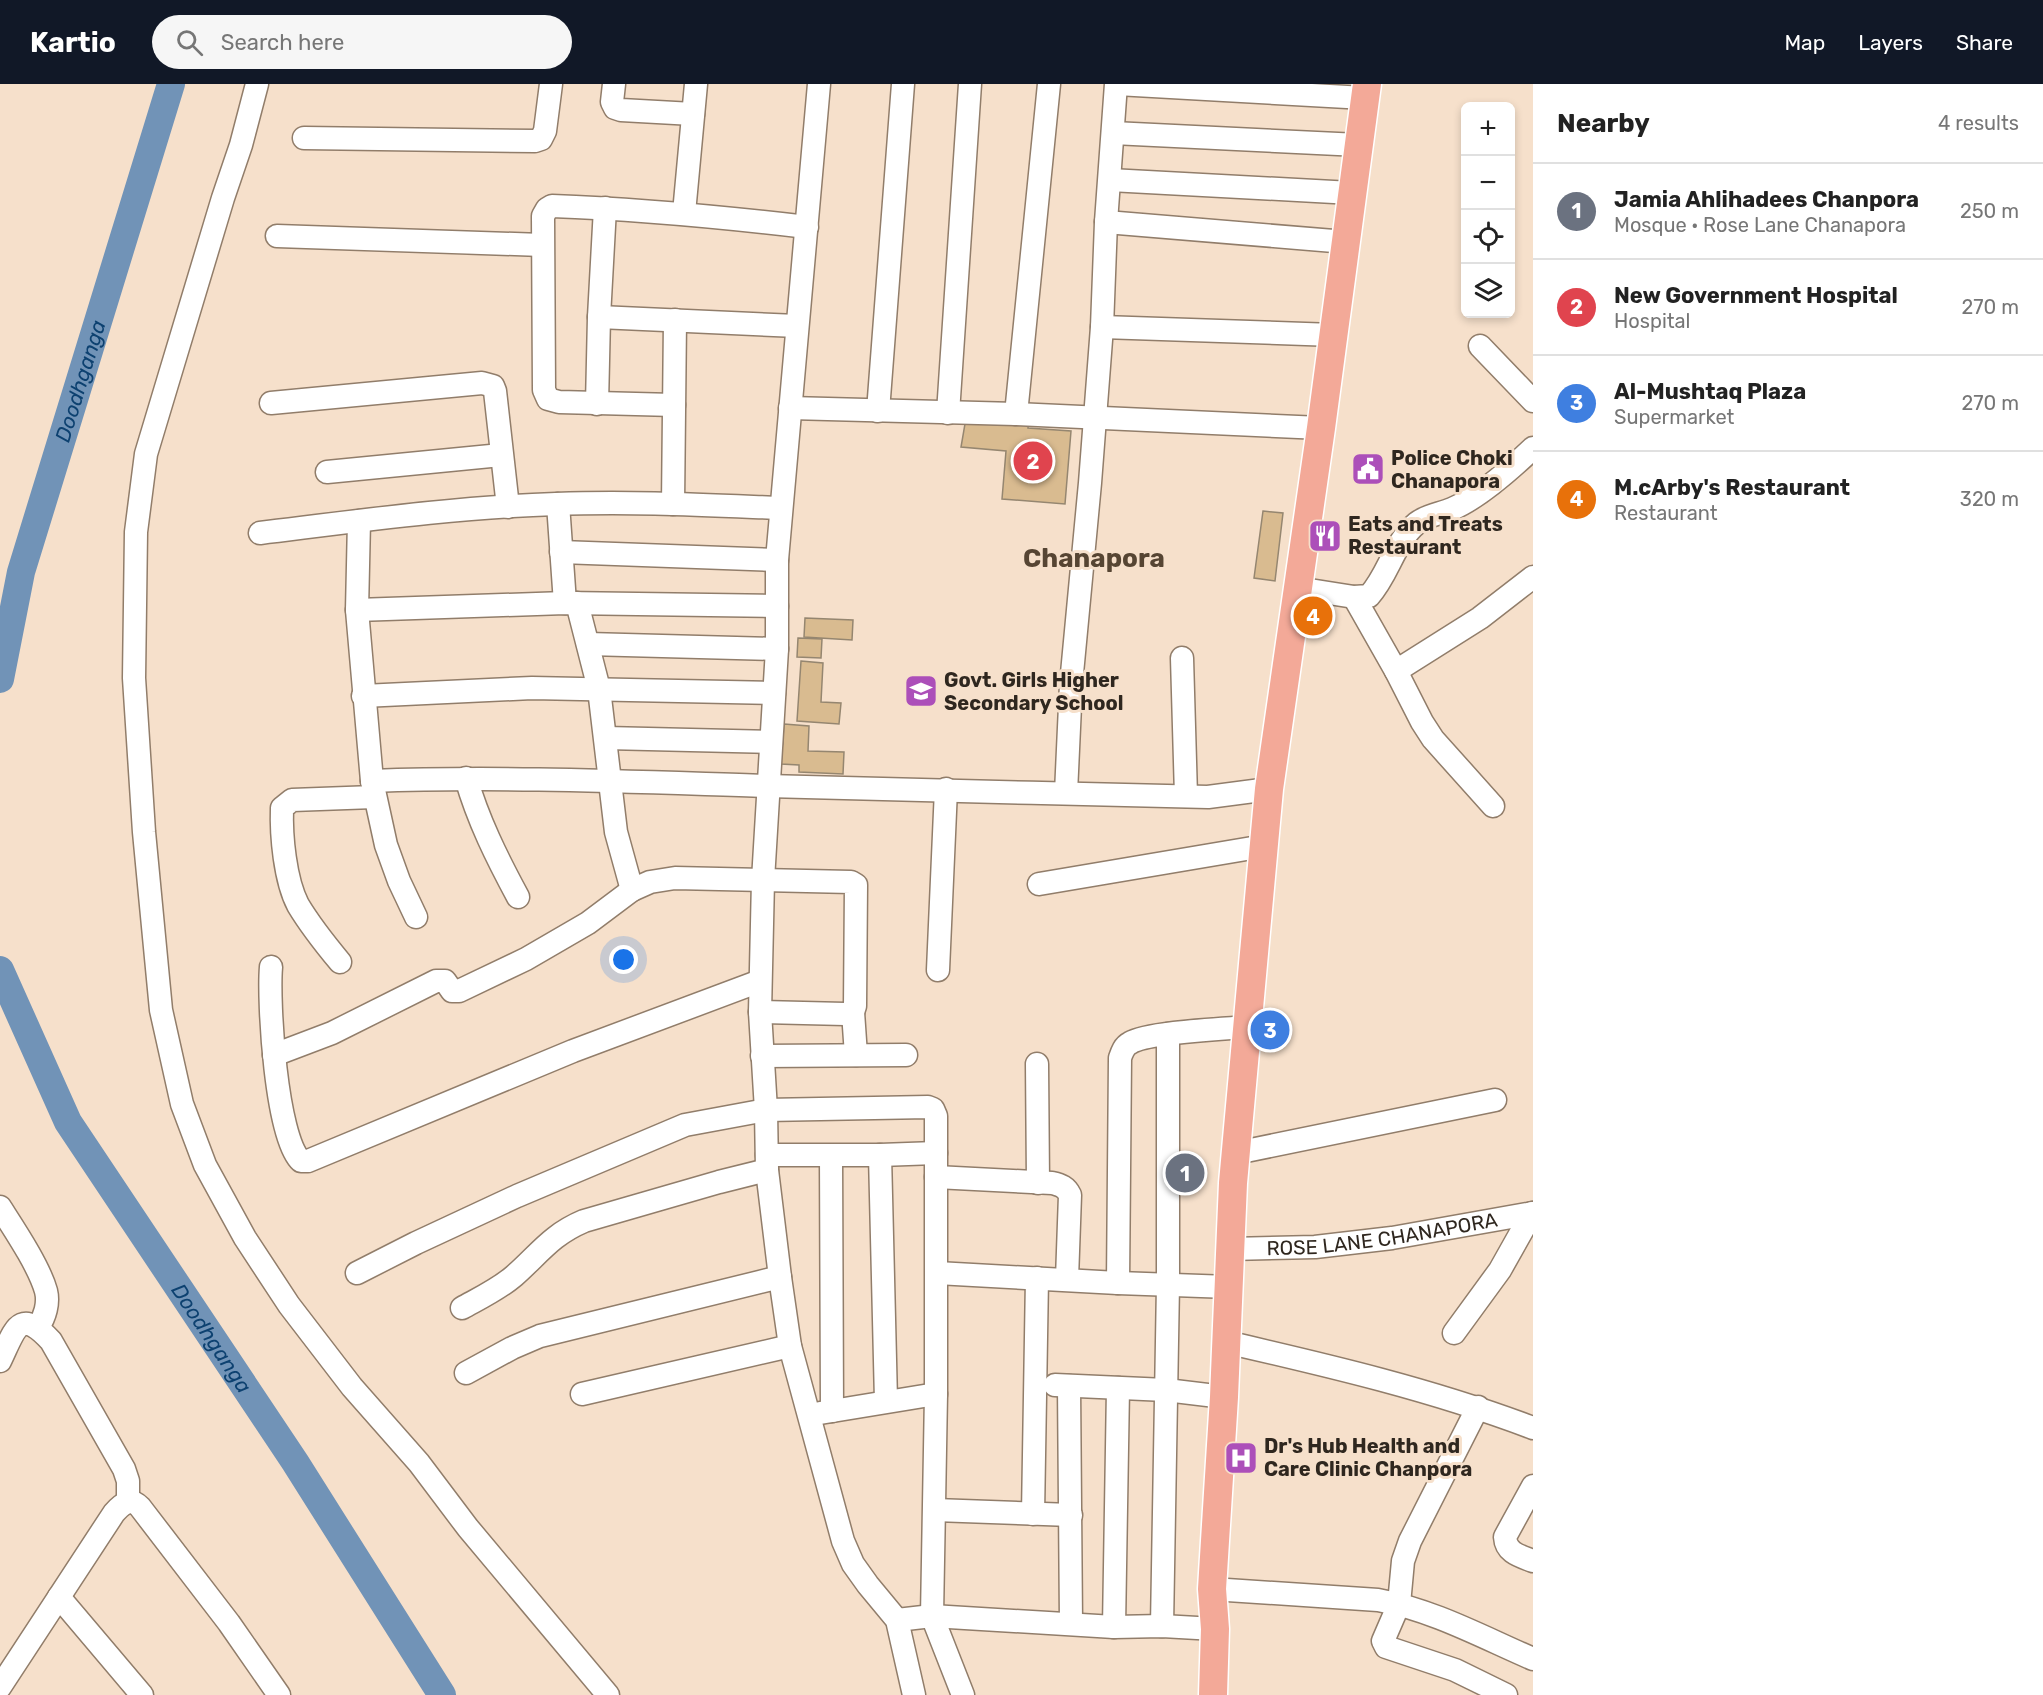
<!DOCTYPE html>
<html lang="en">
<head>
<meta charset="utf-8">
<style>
	body { margin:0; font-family:Rubik,sans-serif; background:#f6f6f6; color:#222 }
	.controls { position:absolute; right:18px; top:18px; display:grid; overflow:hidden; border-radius:9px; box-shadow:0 3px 9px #0003 }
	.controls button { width:54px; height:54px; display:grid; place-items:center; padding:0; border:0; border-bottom:2px solid #e0e0e0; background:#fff; color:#222; font:30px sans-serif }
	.you { position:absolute; left:624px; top:876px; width:21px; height:21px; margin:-15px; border:4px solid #fff; border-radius:50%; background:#1a73e8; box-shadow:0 0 0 9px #1a73e833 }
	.badge { display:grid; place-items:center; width:39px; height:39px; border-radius:50%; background:#111827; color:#fff; font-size:20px; font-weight:700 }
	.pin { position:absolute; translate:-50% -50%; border:3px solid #fff; box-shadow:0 2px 6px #0006 }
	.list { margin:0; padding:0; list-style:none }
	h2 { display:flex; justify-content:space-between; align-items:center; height:78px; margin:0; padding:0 24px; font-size:26px }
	h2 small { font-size:20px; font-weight:400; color:#767676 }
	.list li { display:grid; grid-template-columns:39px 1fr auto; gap:18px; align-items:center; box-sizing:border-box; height:96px; padding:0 24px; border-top:2px solid #e0e0e0 }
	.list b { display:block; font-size:22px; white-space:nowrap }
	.list p { margin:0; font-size:20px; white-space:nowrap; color:#767676 }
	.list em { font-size:20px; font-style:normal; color:#767676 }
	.icon { flex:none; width:33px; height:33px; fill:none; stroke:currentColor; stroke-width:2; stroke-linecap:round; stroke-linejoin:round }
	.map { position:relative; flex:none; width:1533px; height:1611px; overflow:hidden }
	header { display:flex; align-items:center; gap:36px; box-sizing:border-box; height:84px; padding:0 30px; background:#111827; color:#fff }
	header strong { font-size:28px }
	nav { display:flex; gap:33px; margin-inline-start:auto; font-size:21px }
	.search { width:420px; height:54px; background:#f6f6f6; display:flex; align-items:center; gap:15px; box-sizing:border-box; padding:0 21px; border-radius:33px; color:#767676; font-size:22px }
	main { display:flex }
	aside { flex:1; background:#fff }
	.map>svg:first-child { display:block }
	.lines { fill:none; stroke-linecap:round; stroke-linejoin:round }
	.river { stroke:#7193b7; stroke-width:28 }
	.building { fill:#d9bb90; stroke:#958670; stroke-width:1.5 }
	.minor-casing { stroke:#917d6a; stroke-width:25 }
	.major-casing { stroke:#fff; stroke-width:31 }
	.minor { stroke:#fff; stroke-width:22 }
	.major { stroke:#f3a998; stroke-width:28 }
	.labels { text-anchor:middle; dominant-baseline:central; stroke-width:6; stroke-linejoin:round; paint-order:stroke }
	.poi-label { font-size:20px; font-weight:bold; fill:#2f271f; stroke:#f6e0cb; text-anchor:start }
	.street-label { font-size:20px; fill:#2f271f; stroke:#f6e0cb }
	.water-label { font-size:21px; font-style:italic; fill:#0d4170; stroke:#f6e0cb }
	.district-label { font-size:26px; font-weight:bold; fill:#564533; stroke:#f6e0cb }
</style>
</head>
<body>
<header>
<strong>Kartio</strong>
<div class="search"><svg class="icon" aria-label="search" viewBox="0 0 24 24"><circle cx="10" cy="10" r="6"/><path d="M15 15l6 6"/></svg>Search here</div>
<nav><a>Map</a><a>Layers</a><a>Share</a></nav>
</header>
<main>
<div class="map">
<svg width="1533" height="1611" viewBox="0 0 1533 1611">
	<rect width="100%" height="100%" fill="#f6e0cb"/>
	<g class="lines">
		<g class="river">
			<path id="s1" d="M0,595L21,488L171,0"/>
			<path id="s2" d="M0,886L68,1038L295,1378L442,1611"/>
		</g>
	</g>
	<g class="building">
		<polygon points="1029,333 1028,344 1071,347 1065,420 1002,415 1006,367 961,363 966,334"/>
		<polygon points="1263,427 1283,429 1275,497 1254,494"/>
		<polygon points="805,534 853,536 852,556 804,553"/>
		<polygon points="798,554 822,555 821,574 797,573"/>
		<polygon points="801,577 823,579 821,618 841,619 839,640 797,637"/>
		<polygon points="784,640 809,642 808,667 844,668 843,690 799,688 799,681 781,680"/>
	</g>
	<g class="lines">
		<g class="minor-casing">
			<g id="minor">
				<polyline points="257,0 241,61 223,114 146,370 136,448 134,594 144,748 161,926 182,1020 205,1081 245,1154 289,1221 352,1303 419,1379 468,1444 608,1611"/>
				<polyline points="614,0 612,18 615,24 621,26 693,30"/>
				<polyline points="819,0 777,476 777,565 763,796 760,928 766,1026 767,1086 780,1193 790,1262 843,1457 853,1480 868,1501 897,1536 914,1611"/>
				<polyline points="1117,0 1365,14"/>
				<polyline points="1113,49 1359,61"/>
				<polyline points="304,54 535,57 541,55 545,47 551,0"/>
				<polyline points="1110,96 1352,109"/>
				<polyline points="684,129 696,0"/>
				<polyline points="1106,138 1346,158"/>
				<polyline points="277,152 542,161"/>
				<polyline points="599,233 797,242"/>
				<polyline points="1102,243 1334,251"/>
				<polyline points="1480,262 1533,317"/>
				<polyline points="271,319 482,299 493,302 495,307 508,423"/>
				<polyline points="597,320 599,233 605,124"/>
				<path d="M674,321L559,318L548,315L544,306L543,132L547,125L552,122C638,125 722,133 807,143"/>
				<polyline points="790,324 1016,330 1321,344"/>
				<polyline points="878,327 903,0"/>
				<polyline points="948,329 970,0"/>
				<polyline points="1016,330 1049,0"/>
				<polyline points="327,388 501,371"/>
				<polyline points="558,420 565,519"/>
				<polyline points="673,420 675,236"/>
				<polyline points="359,437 357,526 372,697 386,761 399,797 416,833"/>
				<path d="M260,449C358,437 457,423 556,420C631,417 706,421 780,424"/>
				<polyline points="561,468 777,476"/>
				<path d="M1297,504L1354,513L1369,512C1389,490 1394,458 1417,439C1427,431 1440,430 1452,425C1478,414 1512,384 1533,364"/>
				<polyline points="1354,513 1396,587 1422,638 1433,655 1493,722"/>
				<polyline points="577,519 599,605 616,748 632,806"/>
				<polyline points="357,526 565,519 777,522"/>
				<polyline points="588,560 777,565"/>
				<polyline points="1182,574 1186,712"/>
				<polyline points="1396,587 1480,534 1533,493"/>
				<polyline points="363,612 532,604 774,609"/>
				<polyline points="606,654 771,658"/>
				<path d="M466,694C478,736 497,774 518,813"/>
				<path d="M372,697C504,692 635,698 767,702C914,707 1061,709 1208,713L1269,705"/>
				<polyline points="1066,709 1071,600 1090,399 1102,243 1106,138 1116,0"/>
				<polyline points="1039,800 1264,762"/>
				<path d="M340,878C325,860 310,841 298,821C285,796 281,752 282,724L292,716L374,713"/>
				<path d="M271,883C268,918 276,1054 301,1077H308L573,967L760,897"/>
				<polyline points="938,886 946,705"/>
				<polyline points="853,928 856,971"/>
				<polyline points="274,971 332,949 436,897 445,897 452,907 459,907 526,875 588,839 632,806 650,798 675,794 851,798 856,801 855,922 853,928 845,930 760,928"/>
				<polyline points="762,972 906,971"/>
				<polyline points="1037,980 1038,1099"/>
				<polyline points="1236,1069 1495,1016"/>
				<polyline points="767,1071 880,1071 936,1069"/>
				<polyline points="880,1071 886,1317"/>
				<polyline points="831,1072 832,1327"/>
				<path d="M936,1093L1052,1099C1061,1101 1066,1103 1070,1111L1067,1195"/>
				<path d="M0,1123C14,1145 39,1182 46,1207C49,1219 45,1233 38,1243"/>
				<path id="s3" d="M1230,1165L1315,1163L1392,1154L1533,1129"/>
				<polyline points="357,1189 416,1159 517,1112 685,1041 766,1026 928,1023 933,1025 936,1032 936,1310 932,1532 963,1611"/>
				<polyline points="937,1189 1118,1199 1229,1203"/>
				<path d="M1118,1199L1120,974C1122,968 1124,962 1130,959C1148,948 1223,945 1247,943"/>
				<path d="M462,1224C480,1214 499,1205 514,1192C540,1169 551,1151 584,1137L719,1098L767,1086"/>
				<polyline points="1454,1249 1500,1186 1532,1129"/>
				<path d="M1226,1258C1330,1282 1433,1306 1533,1344"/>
				<path d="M0,1277C15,1246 19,1222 51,1257L124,1385L128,1397V1418"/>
				<polyline points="466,1289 512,1264 540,1252 780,1193"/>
				<polyline points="1055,1301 1166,1306 1224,1313"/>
				<polyline points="1069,1302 1071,1539"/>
				<polyline points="582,1310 790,1262"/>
				<polyline points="1478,1323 1410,1457 1403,1477 1399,1520 1383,1557 1386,1563 1455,1586 1506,1611"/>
				<polyline points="820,1329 936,1310"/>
				<path d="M1533,1402L1505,1453C1506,1469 1520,1472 1533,1477"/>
				<polyline points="935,1426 1071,1431"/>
				<polyline points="1033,1430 1037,1194"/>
				<path d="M1212,1505L1378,1516C1433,1526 1482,1553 1533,1575"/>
				<polyline points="59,1513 142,1611"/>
				<polyline points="897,1536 932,1532 1114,1543 1162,1542 1215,1545"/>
				<polyline points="1162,1542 1168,1200 1168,950"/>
				<polyline points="1114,1543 1118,1304"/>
				<path d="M0,1603L114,1429C122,1420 130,1413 140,1423L229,1539L279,1611"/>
			</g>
		</g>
		<g class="major-casing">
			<polyline id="major" points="1213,1611 1215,1545 1212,1505 1224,1313 1233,1099 1269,705 1321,344 1367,0"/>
		</g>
		<use href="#minor" class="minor"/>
		<use href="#major" class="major"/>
	</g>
	<defs>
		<g id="civic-square" transform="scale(1.725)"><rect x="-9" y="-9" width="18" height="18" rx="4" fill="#ac4fb9" stroke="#f6e0cb"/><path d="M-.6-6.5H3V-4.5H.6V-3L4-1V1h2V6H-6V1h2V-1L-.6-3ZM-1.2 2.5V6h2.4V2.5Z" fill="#fff"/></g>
		<g id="restaurant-square" transform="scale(1.725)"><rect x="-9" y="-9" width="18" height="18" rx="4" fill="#ac4fb9" stroke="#f6e0cb"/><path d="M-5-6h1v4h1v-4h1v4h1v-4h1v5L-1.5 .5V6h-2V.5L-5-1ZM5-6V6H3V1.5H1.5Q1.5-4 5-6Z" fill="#fff"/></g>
		<g id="school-square" transform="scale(1.725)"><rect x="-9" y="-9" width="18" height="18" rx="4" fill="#ac4fb9" stroke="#f6e0cb"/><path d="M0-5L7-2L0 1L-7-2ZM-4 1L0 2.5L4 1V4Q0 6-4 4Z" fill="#fff"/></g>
		<g id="hospital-square" transform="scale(1.725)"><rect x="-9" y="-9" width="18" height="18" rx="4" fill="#ac4fb9" stroke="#f6e0cb"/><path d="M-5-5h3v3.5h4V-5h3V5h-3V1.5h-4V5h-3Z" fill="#fff"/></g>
	</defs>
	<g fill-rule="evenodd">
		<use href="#civic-square" x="1368" y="385"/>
		<use href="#restaurant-square" x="1325" y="452"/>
		<use href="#school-square" x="921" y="607"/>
		<use href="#hospital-square" x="1241" y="1374"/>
	</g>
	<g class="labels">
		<g class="poi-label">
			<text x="1391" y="374">Police Choki<tspan x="1391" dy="23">Chanapora</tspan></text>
			<text x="1348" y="440">Eats and Treats<tspan x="1348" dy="23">Restaurant</tspan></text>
			<text x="944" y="596">Govt. Girls Higher<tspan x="944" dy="23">Secondary School</tspan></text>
			<text x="1264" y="1362">Dr's Hub Health and<tspan x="1264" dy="23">Care Clinic Chanpora</tspan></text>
		</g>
		<g class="street-label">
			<text stroke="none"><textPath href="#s3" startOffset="153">ROSE LANE CHANAPORA</textPath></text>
		</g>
		<g class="water-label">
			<text stroke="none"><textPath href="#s1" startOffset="309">Doodhganga</textPath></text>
			<text stroke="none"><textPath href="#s2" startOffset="426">Doodhganga</textPath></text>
		</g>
		<g class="district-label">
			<text x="1094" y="474">Chanapora</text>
		</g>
	</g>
</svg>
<div class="controls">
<button>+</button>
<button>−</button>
<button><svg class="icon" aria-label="locate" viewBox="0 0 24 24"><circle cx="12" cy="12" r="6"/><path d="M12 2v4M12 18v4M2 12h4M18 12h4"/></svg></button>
<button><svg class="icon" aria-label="layers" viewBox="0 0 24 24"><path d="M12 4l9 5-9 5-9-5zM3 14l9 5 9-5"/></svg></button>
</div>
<div class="you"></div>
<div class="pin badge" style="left:1185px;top:1089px;background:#6b7280">1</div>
<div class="pin badge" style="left:1033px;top:377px;background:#e0444e">2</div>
<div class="pin badge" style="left:1270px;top:946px;background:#3f7fe0">3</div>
<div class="pin badge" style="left:1313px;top:532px;background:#e8710a">4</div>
</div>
<aside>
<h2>Nearby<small>4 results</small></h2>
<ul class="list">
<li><span class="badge" style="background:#6b7280">1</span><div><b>Jamia Ahlihadees Chanpora</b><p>Mosque · Rose Lane Chanapora</p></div><em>250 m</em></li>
<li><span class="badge" style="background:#e0444e">2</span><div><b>New Government Hospital</b><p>Hospital</p></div><em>270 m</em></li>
<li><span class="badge" style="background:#3f7fe0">3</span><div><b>Al-Mushtaq Plaza</b><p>Supermarket</p></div><em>270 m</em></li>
<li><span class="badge" style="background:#e8710a">4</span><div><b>M.cArby's Restaurant</b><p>Restaurant</p></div><em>320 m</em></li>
</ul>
</aside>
</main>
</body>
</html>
